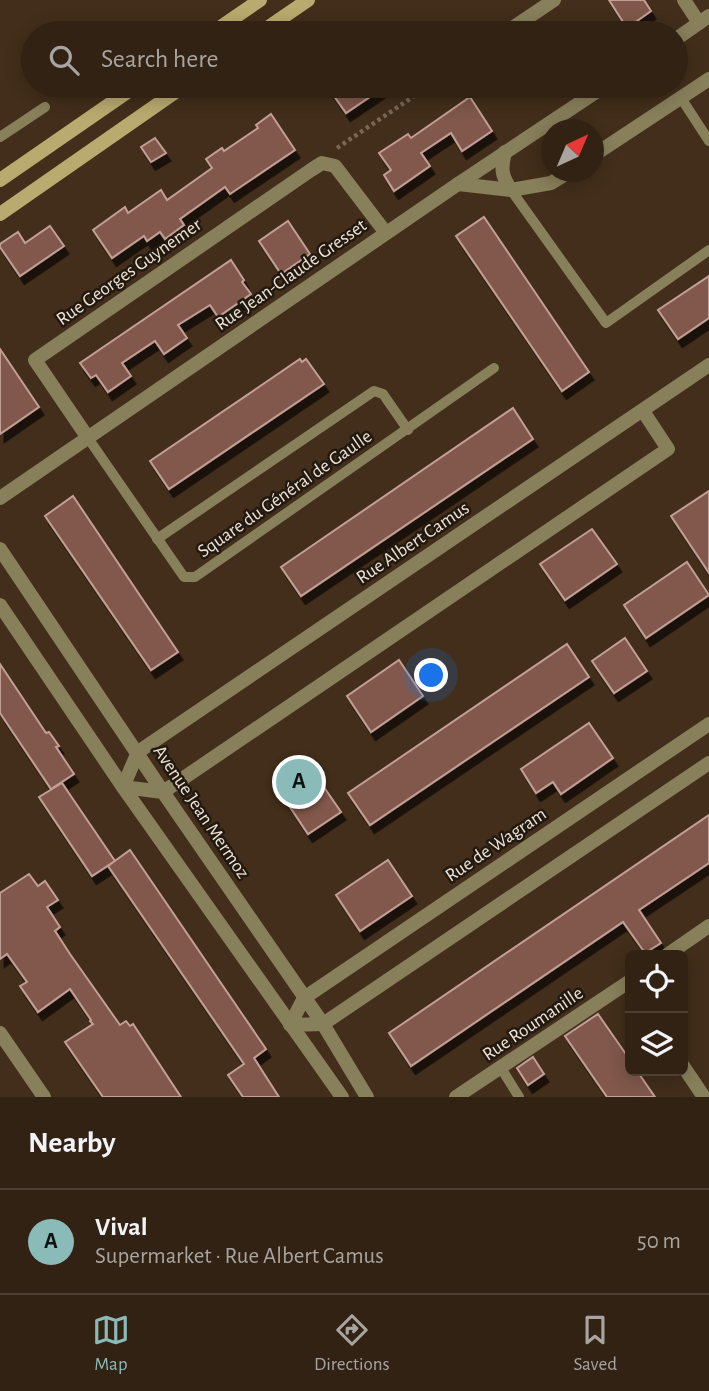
<!DOCTYPE html>
<html lang="en">
<head>
<meta charset="utf-8">
<style>
	body { margin:0; font-family:"Alegreya Sans",sans-serif; background:#3a2a1d; color:#f1f3f6 }
	.controls { position:absolute; right:21px; bottom:21px; display:grid; overflow:hidden; border-radius:10px; box-shadow:0 4px 18px #0003 }
	.controls button { width:63px; height:63px; display:grid; place-items:center; padding:0; border:0; border-bottom:2px solid #4d3f34; background:#322214; color:#f1f3f6; font:35px sans-serif }
	.compass { position:absolute; left:541px; top:119px; width:63px; height:63px; border-radius:50%; background:#322214; box-shadow:0 4px 18px #0003; rotate:44deg }
	.you { position:absolute; left:432px; top:676px; width:24px; height:24px; margin:-18px; border:5px solid #fff; border-radius:50%; background:#1a73e8; box-shadow:0 0 0 10px #1a73e833 }
	.badge { display:grid; place-items:center; width:46px; height:46px; border-radius:50%; background:#8bbbb9; color:#111; font-size:23px; font-weight:700 }
	.pin { position:absolute; translate:-50% -50%; border:4px solid #fff; box-shadow:0 2px 7px #0006 }
	.list { margin:0; padding:0; list-style:none }
	h2 { display:flex; justify-content:space-between; align-items:center; height:91px; margin:0; padding:0 28px; font-size:30px }
	h2 small { font-size:23px; font-weight:400; color:#a8a4a0 }
	.list li { display:grid; grid-template-columns:46px 1fr auto; gap:21px; align-items:center; box-sizing:border-box; height:105px; padding:0 28px; border-top:2px solid #4d3f34 }
	.list b { display:block; font-size:26px; white-space:nowrap }
	.list p { margin:0; font-size:23px; white-space:nowrap; color:#a8a4a0 }
	.list em { font-size:23px; font-style:normal; color:#a8a4a0 }
	.icon { flex:none; width:38px; height:38px; fill:none; stroke:currentColor; stroke-width:2; stroke-linecap:round; stroke-linejoin:round }
	.map { position:relative; flex:none; width:709px; height:1097px; overflow:hidden }
	.search { position:absolute; background:#322214; box-shadow:0 4px 18px #0003; left:21px; right:21px; top:21px; height:77px; display:flex; align-items:center; gap:18px; box-sizing:border-box; padding:0 24px; border-radius:38px; color:#a8a4a0; font-size:26px }
	.sheet { height:196px; background:#322214 }
	nav { display:flex; justify-content:space-around; align-items:center; box-sizing:border-box; height:98px; border-top:2px solid #4d3f34; background:#322214; font-size:19px; color:#a8a4a0 }
	nav a { display:grid; justify-items:center; gap:4px }
	nav .on { color:#8bbbb9 }
	.map>svg:first-child { display:block }
	.building { fill:#81584c; stroke:#c29f95; stroke-width:2; filter:url(#shadow) }
	.lines { fill:none; stroke-linecap:round; stroke-linejoin:round }
	.path { stroke:#786755; stroke-width:4.5; stroke-dasharray:3.5 3.5; stroke-linecap:butt }
	.service { stroke:#887f5b; stroke-width:10 }
	.minor { stroke:#887f5b; stroke-width:14 }
	.tertiary { stroke:#887f5b; stroke-width:14 }
	.secondary { stroke:#b9aa6f; stroke-width:14 }
	.labels { text-anchor:middle; dominant-baseline:central; stroke-width:5; stroke-linejoin:round; paint-order:stroke }
	.street-label { font-size:19px; fill:#f0e3d6; stroke:#221910 }
</style>
</head>
<body>
<div class="map">
<svg width="709" height="1097" viewBox="0 0 709 1097">
	<defs>
		<filter id="shadow"><feDropShadow dx="4.5" dy="8" stdDeviation="0" flood-color="#0009"/></filter>
	</defs>
	<rect width="100%" height="100%" fill="#422e1a"/>
	<g class="building">
		<polygon points="609,0 644,0 651,11 627,28"/>
		<polygon points="327,86 386,86 346,113"/>
		<polygon points="470,97 492,131 462,151 451,133 421,153 430,166 394,191 384,175 391,170 379,153 408,134 411,138"/>
		<polygon points="271,114 295,150 230,194 225,187 180,219 184,225 165,239 160,232 147,241 144,236 112,258 93,230 125,207 128,213 161,190 167,200 212,168 206,159 222,148 224,151 258,128 256,125"/>
		<polygon points="155,138 166,153 151,162 141,147"/>
		<polygon points="484,217 589,372 562,391 456,236"/>
		<polygon points="288,221 310,254 281,274 259,241"/>
		<polygon points="50,226 64,246 20,276 0,247 0,244 18,232 25,243"/>
		<polygon points="231,260 244,280 242,282 251,294 218,317 210,305 178,325 187,338 164,354 155,341 122,363 131,376 108,392 96,375 91,378 80,363"/>
		<polygon points="709,276 709,318 678,339 658,310"/>
		<polygon points="0,349 39,407 0,434"/>
		<polygon points="300,359 302,362 306,359 324,384 169,489 150,461"/>
		<polygon points="513,408 533,439 301,596 281,567"/>
		<polygon points="709,491 709,573 671,516"/>
		<polygon points="73,496 178,652 151,670 45,516"/>
		<polygon points="592,529 617,564 565,600 540,564"/>
		<polygon points="687,562 709,595 646,638 624,605"/>
		<polygon points="625,638 647,671 614,693 592,661"/>
		<polygon points="567,644 589,677 370,825 348,793"/>
		<polygon points="399,660 423,696 371,732 347,696"/>
		<polygon points="0,664 46,733 49,732 59,746 56,747 74,774 51,789 0,713"/>
		<polygon points="589,723 613,758 561,794 553,782 536,793 521,769"/>
		<polygon points="308,764 341,812 308,834 276,786"/>
		<polygon points="62,783 115,861 92,876 39,797"/>
		<polygon points="709,815 709,863 639,910 661,943 645,953 623,922 411,1066 389,1033"/>
		<polygon points="130,850 266,1049 254,1058 279,1097 243,1097 228,1075 244,1064 108,866"/>
		<polygon points="388,860 412,896 360,931 336,895"/>
		<polygon points="29,874 38,886 45,881 58,900 47,907 60,927 55,931 70,954 120,1025 126,1021 130,1026 133,1024 181,1097 103,1097 65,1042 93,1024 90,1021 91,1020 70,989 38,1012 20,986 27,982 7,954 0,959 0,893"/>
		<polygon points="598,1014 630,1060 630,1071 637,1071 655,1097 607,1097 565,1036"/>
		<polygon points="533,1057 544,1074 528,1085 517,1068"/>
	</g>
	<g class="lines">
		<polyline class="path" points="337,148 429,86"/>
		<g class="service">
			<polyline points="681,98 709,141"/>
			<polyline points="0,137 45,107"/>
			<polyline points="511,190 606,323 709,250"/>
			<polyline points="88,438 184,577 195,577 494,368"/>
			<polyline points="157,539 374,391 383,394 408,430"/>
			<polyline points="501,1068 519,1097"/>
		</g>
		<g class="minor">
			<polyline points="684,0 699,23"/>
			<polyline points="505,33 554,0"/>
			<polyline points="676,39 709,16"/>
			<path d="M505,152C501,169 501,175 511,190"/>
			<polyline points="594,155 709,79"/>
			<polyline points="458,184 511,190 551,183 569,172"/>
			<polyline points="88,438 35,360 311,170 322,163 335,166 386,233"/>
			<polyline points="0,498 458,184 605,86"/>
			<polyline points="0,549 163,792 323,1024 367,1097"/>
			<polyline points="0,605 123,787 342,1097"/>
			<polyline points="138,752 709,365"/>
			<polyline points="163,792 668,449 643,411"/>
			<polyline points="667,955 709,926"/>
			<polyline points="304,998 709,724"/>
			<polyline points="323,1024 709,763"/>
			<polyline points="0,1033 44,1097"/>
			<polyline points="683,1066 704,1097"/>
			<polyline points="456,1097 630,981"/>
		</g>
		<g class="tertiary">
			<polyline points="138,752 123,787 163,792"/>
			<polyline points="304,998 290,1025 323,1024"/>
		</g>
		<g class="secondary">
			<polyline points="212,33 260,0"/>
			<polyline points="260,33 308,0"/>
			<polyline points="0,180 136,86"/>
			<polyline points="0,214 184,86"/>
		</g>
	</g>
	<g class="labels">
		<g class="street-label">
			<text transform="translate(129 272) rotate(-35)">Rue Georges Guynemer</text>
			<text transform="translate(291 275) rotate(-35)">Rue Jean-Claude Gresset</text>
			<text transform="translate(285 494) rotate(-35)">Square du Général de Gaulle</text>
			<text transform="translate(413 543) rotate(-34)">Rue Albert Camus</text>
			<text transform="translate(201 812) rotate(56)">Avenue Jean Mermoz</text>
			<text transform="translate(496 845) rotate(-34)">Rue de Wagram</text>
			<text transform="translate(533 1024) rotate(-34)">Rue Roumanille</text>
		</g>
	</g>
</svg>
<div class="controls">
<button><svg class="icon" aria-label="locate" viewBox="0 0 24 24"><circle cx="12" cy="12" r="6"/><path d="M12 2v4M12 18v4M2 12h4M18 12h4"/></svg></button>
<button><svg class="icon" aria-label="layers" viewBox="0 0 24 24"><path d="M12 4l9 5-9 5-9-5zM3 14l9 5 9-5"/></svg></button>
</div>
<svg class="compass" viewBox="-18 -18 36 36"><path d="M0-13l5 13h-10z" fill="#e53935"/><path d="M0 13l5-13h-10z" fill="#a8a4a0"/></svg>
<div class="you"></div>
<div class="pin badge" style="left:299px;top:782px">A</div>
<div class="search"><svg class="icon" aria-label="search" viewBox="0 0 24 24"><circle cx="10" cy="10" r="6"/><path d="M15 15l6 6"/></svg>Search here</div>
</div>
<section class="sheet">
<h2>Nearby<small></small></h2>
<ul class="list">
<li><span class="badge">A</span><div><b>Vival</b><p>Supermarket · Rue Albert Camus</p></div><em>50 m</em></li>
</ul>
</section>
<nav>
<a class="on"><svg class="icon" aria-label="map" viewBox="0 0 24 24"><path d="M3 6l6-2 6 2 6-2v14l-6 2-6-2-6 2zM9 4v14M15 6v14"/></svg>Map</a>
<a><svg class="icon" aria-label="directions" viewBox="0 0 24 24"><path d="M12 3l9 9-9 9-9-9zM9 14v-3h6M13 9l2 2-2 2"/></svg>Directions</a>
<a><svg class="icon" aria-label="saved" viewBox="0 0 24 24"><path d="M7 4h10v16l-5-4-5 4z"/></svg>Saved</a>
</nav>
</body>
</html>
